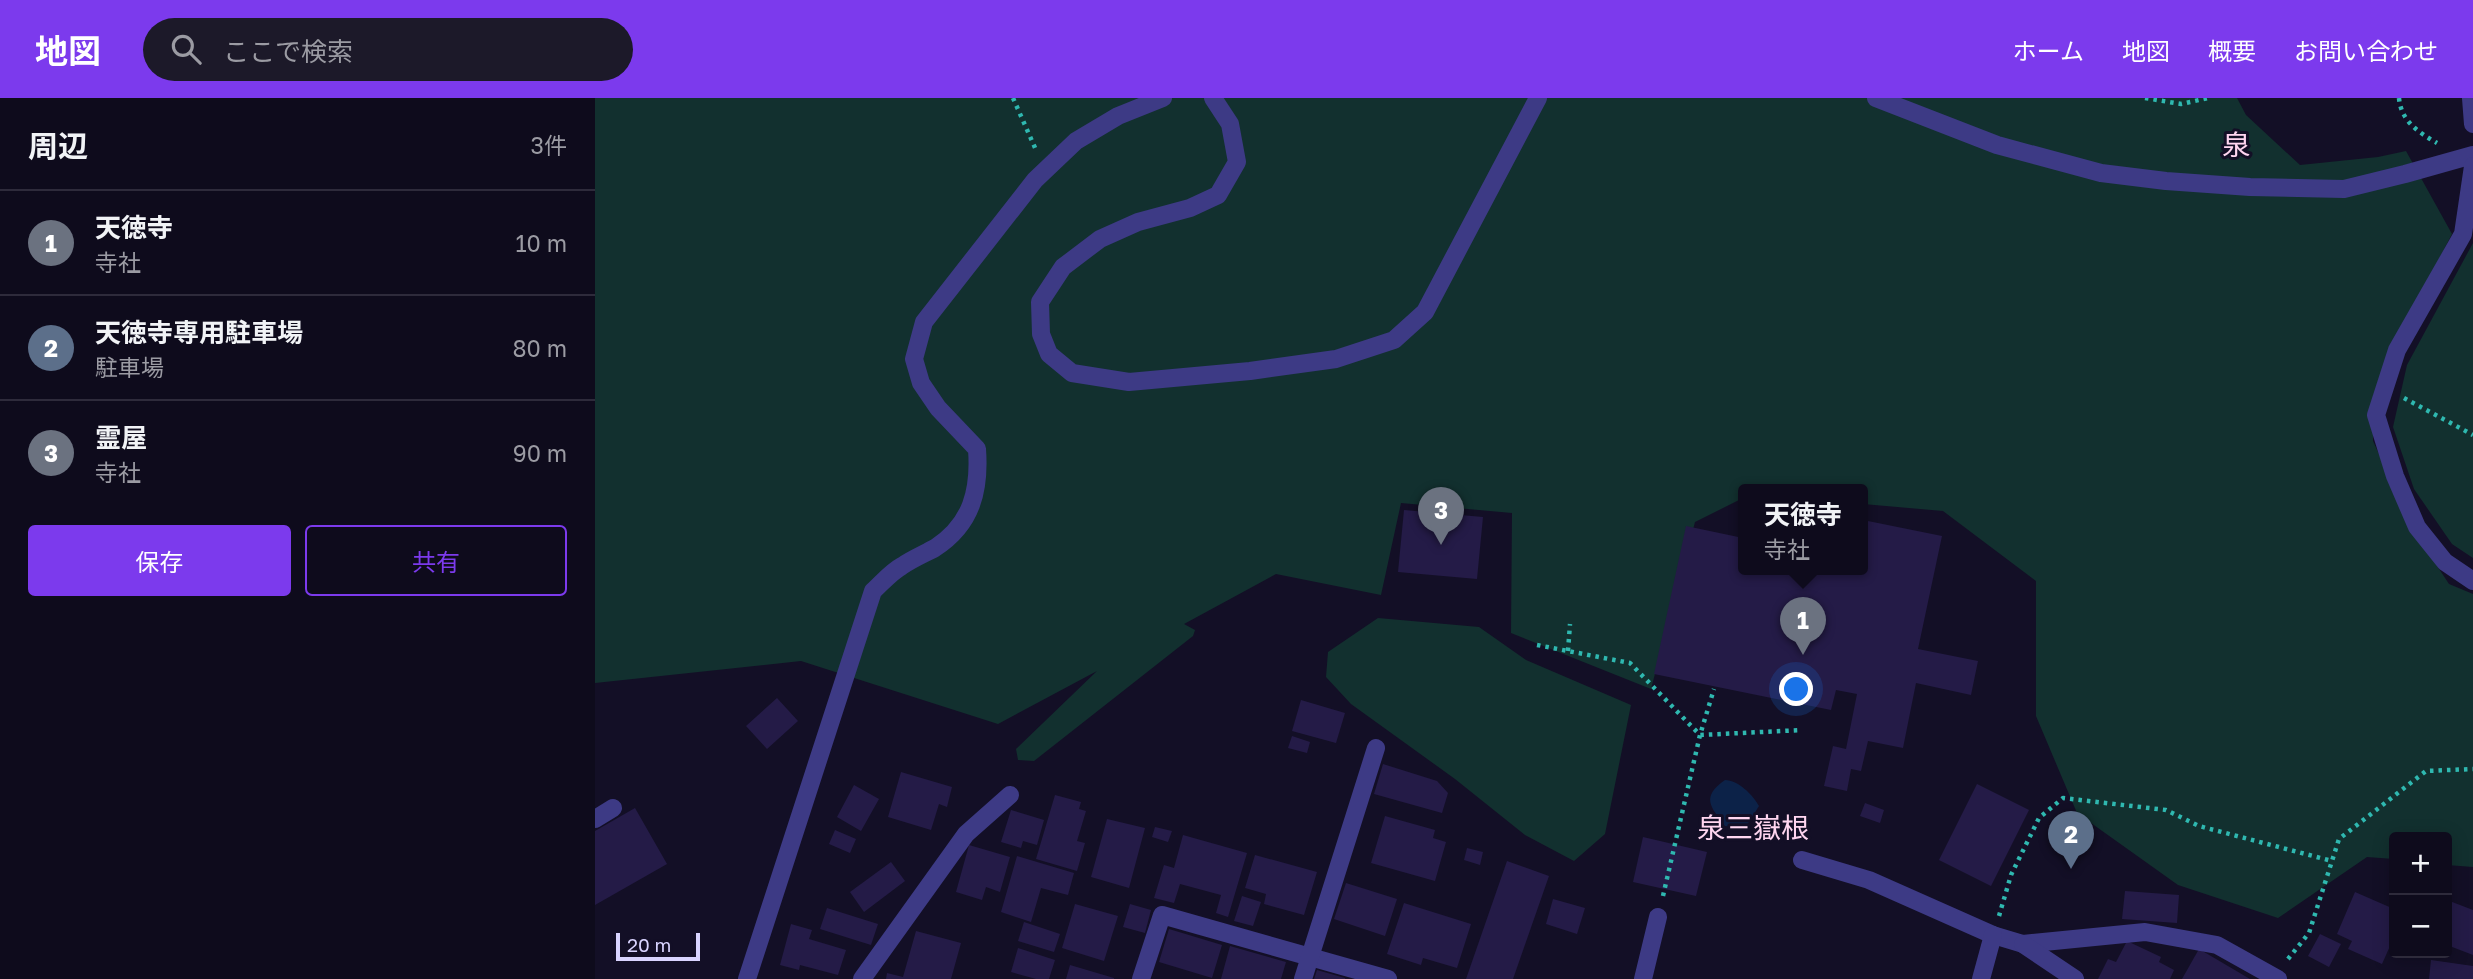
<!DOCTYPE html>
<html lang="ja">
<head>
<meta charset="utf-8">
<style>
	body { margin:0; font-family:"Golos Text","Noto Sans JP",sans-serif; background:#1c1929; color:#f1f3f6 }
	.controls { position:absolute; right:21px; bottom:21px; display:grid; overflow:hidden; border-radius:7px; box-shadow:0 4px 18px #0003 }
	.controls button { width:63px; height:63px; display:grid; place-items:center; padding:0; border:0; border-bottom:2px solid #2e2b3b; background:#0e0b1c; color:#f1f3f6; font:35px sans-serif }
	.scale { position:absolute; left:21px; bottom:18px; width:84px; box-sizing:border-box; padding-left:7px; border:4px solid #d9d4ff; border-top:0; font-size:19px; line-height:24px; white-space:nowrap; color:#d9d4ff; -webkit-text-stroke:5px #130f26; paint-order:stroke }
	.you { position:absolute; left:1202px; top:592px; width:24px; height:24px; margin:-18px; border:5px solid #fff; border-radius:50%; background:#1a73e8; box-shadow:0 0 0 10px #1a73e833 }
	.badge { display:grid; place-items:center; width:46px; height:46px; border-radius:50%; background:#7c3aed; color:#fff; font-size:23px; font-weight:700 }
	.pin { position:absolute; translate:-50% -58px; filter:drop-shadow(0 2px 4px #0008) }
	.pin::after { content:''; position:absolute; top:37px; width:24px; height:21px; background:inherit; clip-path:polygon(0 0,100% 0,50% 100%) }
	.popup { position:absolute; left:1143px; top:386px; width:130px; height:91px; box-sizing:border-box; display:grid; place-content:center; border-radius:7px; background:#0e0b1c; filter:drop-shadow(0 2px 5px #0005); font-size:23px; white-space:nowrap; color:#9b9ba3 }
	.popup b { font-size:26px; color:#f1f3f6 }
	.popup::after { content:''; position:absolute; left:50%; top:100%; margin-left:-14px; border:14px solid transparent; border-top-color:#0e0b1c }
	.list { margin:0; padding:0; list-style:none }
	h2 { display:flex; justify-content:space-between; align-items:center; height:91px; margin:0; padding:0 28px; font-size:30px }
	h2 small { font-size:23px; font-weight:400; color:#9b9ba3 }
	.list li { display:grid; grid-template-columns:46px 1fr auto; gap:21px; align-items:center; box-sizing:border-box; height:105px; padding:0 28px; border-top:2px solid #2e2b3b }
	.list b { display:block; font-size:26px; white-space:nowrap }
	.list p { margin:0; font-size:23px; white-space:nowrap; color:#9b9ba3 }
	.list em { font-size:23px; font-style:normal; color:#9b9ba3 }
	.actions { display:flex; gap:14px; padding:21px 28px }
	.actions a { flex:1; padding:16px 0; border:2px solid #7c3aed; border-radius:7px; text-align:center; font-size:24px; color:#7c3aed }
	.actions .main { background:#7c3aed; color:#fff }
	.icon { flex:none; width:38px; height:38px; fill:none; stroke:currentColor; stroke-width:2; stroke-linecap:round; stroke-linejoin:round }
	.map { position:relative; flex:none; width:1878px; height:881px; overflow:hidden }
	header { display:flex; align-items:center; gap:42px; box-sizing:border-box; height:98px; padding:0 35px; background:#7c3aed; color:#fff }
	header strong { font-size:33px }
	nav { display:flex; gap:38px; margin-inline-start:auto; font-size:24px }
	.search { width:490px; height:63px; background:#1c1929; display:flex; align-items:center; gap:18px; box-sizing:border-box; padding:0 24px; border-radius:38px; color:#9b9ba3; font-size:26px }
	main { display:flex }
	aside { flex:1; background:#0e0b1c }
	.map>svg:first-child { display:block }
	.green { fill:#12302f }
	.water { fill:#0c2248 }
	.building { fill:#241b47 }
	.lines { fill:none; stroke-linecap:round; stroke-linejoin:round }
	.path { stroke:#2fb8b0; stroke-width:4.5; stroke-dasharray:3.5 5; stroke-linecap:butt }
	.minor { stroke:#3d3a85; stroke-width:18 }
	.labels { text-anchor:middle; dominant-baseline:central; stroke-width:6; stroke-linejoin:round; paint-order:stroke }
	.quarter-label { font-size:28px; fill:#ffd6f0; stroke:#130f26 }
</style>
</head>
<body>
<header>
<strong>地図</strong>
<div class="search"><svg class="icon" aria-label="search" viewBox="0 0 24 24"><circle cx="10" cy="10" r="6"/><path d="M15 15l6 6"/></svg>ここで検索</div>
<nav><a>ホーム</a><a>地図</a><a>概要</a><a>お問い合わせ</a></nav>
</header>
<main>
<aside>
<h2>周辺<small>3件</small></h2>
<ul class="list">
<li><span class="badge" style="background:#6b7280">1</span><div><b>天徳寺</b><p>寺社</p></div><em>10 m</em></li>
<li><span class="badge" style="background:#5c6f8a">2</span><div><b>天徳寺専用駐車場</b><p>駐車場</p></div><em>80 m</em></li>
<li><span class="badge" style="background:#6b7280">3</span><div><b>霊屋</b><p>寺社</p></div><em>90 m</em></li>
</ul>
<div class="actions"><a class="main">保存</a><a>共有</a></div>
</aside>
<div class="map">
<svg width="1878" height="881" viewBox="0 0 1878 881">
	<rect width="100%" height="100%" fill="#130f26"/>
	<g class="green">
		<polygon points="0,0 1642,0 1651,17 1705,67 1783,59 1811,53 1857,136 1807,232 1778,298 1778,343 1819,433 1854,486 1878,496 1878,769 1852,767 1852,739 1799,739 1799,761 1772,759 1683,820 1583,787 1482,715 1441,618 1441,483 1348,413 1268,406 1268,391 1148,391 1148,400 1100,424 1056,591 916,535 917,415 806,405 786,497 681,476 589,526 600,532 598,538 439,663 423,662 421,651 502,573 403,626 206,563 0,585"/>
		<polygon points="1878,145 1878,460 1857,446 1819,391 1798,329 1812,267"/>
		<polygon points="783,520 884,529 931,562 1036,607 1010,736 979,763 930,737 860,681 756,606 731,579 733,554"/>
	</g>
	<path class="water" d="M1130,682C1143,682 1158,697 1164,708L1150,730L1130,728C1115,708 1106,699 1130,682Z"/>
	<g class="building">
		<polygon points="809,412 888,419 882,481 803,474"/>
		<polygon points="1268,422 1347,438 1323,551 1383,563 1376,597 1321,585 1308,650 1273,643 1266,673 1256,671 1252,693 1229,688 1238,648 1251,651 1262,596 1241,592 1236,612 1059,576 1091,428 1148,440 1148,471 1268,471"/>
		<polygon points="182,600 203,623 172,651 151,628"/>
		<polygon points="706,602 750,615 741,645 697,633"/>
		<polygon points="697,638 715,644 712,655 693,650"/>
		<polygon points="788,666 842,683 853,695 847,715 779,696"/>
		<polygon points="306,674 357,689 352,709 344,706 336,732 293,719"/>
		<polygon points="1382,686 1434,712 1396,788 1344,762"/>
		<polygon points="259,687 284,701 266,733 242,719"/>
		<polygon points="460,697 486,704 484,711 491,713 482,743 490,745 482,773 441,761"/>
		<polygon points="1270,705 1289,712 1285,725 1265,718"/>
		<polygon points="40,710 72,766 0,807 0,733"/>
		<polygon points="416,712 449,722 442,747 428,743 426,750 406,744"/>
		<polygon points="790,718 840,732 838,740 851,744 840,783 776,765"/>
		<polygon points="512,721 550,730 534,790 496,779"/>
		<polygon points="560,729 577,733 573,744 557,739"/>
		<polygon points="240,732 261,741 255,755 234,746"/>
		<polygon points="588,737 652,755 633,819 621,815 626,797 585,786 579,805 559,800 569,767 579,770"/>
		<polygon points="1048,739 1112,754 1101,798 1038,784"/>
		<polygon points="374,747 415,759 405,794 391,789 387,802 361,794"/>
		<polygon points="872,750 888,754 885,767 869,762"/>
		<polygon points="660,757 722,774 709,817 669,806 671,796 650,790"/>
		<polygon points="422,758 479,775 473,797 446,790 436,824 406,814"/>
		<polygon points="912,763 954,778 918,881 871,881"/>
		<polygon points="296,764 310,783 269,814 255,794"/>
		<polygon points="751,785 802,801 790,838 739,821"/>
		<polygon points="1530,793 1584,797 1582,825 1527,821"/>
		<polygon points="1760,794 1799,811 1799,839 1787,866 1753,851 1757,843 1742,836"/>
		<polygon points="647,798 666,804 658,828 639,823"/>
		<polygon points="958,801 990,810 982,836 951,826"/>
		<polygon points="1852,802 1878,812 1878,857 1852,847"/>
		<polygon points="809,805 876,826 862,870 828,860 826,867 792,856"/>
		<polygon points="480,806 523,818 509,863 467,850"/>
		<polygon points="535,806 556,812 550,835 528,829"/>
		<polygon points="232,810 283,826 276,847 225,831"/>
		<polygon points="429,824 465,836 459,854 423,843"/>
		<polygon points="196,826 217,832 214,841 251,852 243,877 205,867 204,872 185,867"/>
		<polygon points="574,831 627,847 617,880 564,864"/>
		<polygon points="321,833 366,845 356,881 291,881 292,875 308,879"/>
		<polygon points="1725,836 1746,846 1734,869 1713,858"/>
		<polygon points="1532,843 1566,859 1564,864 1579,872 1575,881 1503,881 1513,861 1521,864"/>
		<polygon points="635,848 691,864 686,881 626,881"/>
		<polygon points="423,850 460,862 454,881 441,881 416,874"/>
		<polygon points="1604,851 1655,881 1587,881"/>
		<polygon points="1836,862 1878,868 1878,881 1834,881"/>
		<polygon points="475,867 519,880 519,881 471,881"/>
		<polygon points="722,872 750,880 750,881 719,881"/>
	</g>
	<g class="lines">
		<g class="path">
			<polyline points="418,0 441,52"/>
			<polyline points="1550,0 1586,6 1613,0"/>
			<path d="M1804,0C1806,23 1823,34 1842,45"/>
			<polyline points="1809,300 1878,337"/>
			<polyline points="942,547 1035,565 1105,637 1207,632"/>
			<polyline points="973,553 975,526"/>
			<polyline points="1068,798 1105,637 1119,591"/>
			<polyline points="1404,818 1416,777 1444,720 1468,700 1571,712 1604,728 1737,763"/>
			<polyline points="1693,861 1714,835 1744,741 1831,673 1878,671"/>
		</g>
		<g class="minor">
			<polyline points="618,0 635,26 642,64 623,97 595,110 543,124 505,141 468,169 445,204 446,236 454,256 477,275 534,284 655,273 741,261 799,242 830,214 943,0"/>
			<polyline points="1281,0 1402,47 1506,75 1571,83 1655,89 1749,91 1810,76 1878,57"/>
			<polyline points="1876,0 1878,26"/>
			<polyline points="1878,68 1868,136 1802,252 1781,317 1800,378 1822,429 1850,464 1878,483"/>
			<polyline points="0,721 18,710"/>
			<polyline points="1207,762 1274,782 1398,837 1428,846 1550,834 1622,847 1683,881"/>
			<polyline points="1428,846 1480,881"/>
			<path d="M152,881L278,493C287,485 296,474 307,468C317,461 329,456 340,450C377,426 385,392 382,351L343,310L326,285L319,261L329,224L440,82L481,43L523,18L568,0"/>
			<polyline points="267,881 371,736 415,697"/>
			<polyline points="546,881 567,817 793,881"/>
			<polyline points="708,881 781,650"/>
			<polyline points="1048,881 1063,819"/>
			<polyline points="1386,881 1398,837"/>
		</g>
	</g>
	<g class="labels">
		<g class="quarter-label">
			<text x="1641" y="46">泉</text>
			<text x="1158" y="729">泉三嶽根</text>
		</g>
	</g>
</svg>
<div class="controls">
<button>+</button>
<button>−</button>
</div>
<div class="scale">20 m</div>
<div class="you"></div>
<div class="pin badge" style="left:1208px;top:557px;background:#6b7280">1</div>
<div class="popup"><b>天徳寺</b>寺社</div>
<div class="pin badge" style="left:1476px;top:771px;background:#5c6f8a">2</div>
<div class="pin badge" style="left:846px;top:447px;background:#6b7280">3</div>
</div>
</main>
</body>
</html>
